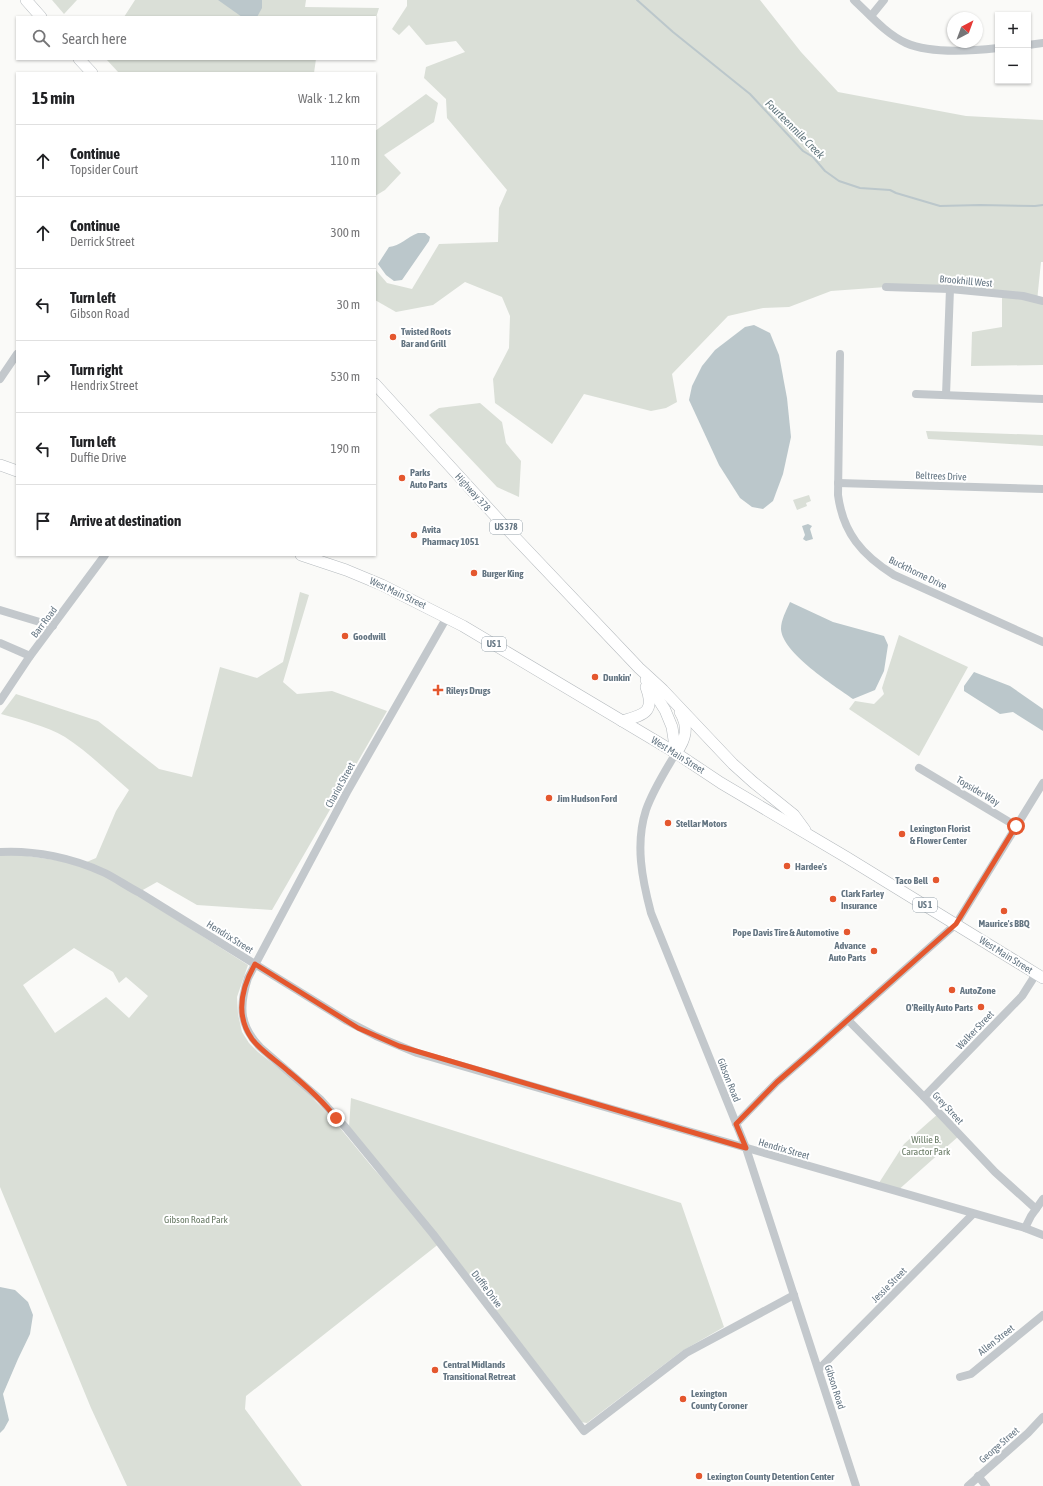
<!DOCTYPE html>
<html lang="en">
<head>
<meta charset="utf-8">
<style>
	body { margin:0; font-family:"Asap Condensed",sans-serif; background:#f6f6f6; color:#202124 }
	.controls { position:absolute; right:12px; top:12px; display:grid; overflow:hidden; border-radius:0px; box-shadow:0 1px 3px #0004 }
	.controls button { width:36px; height:36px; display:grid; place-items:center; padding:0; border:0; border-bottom:1px solid #e0e0e0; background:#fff; color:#202124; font:20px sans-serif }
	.compass { position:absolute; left:947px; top:12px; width:36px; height:36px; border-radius:50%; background:#fff; box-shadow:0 1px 3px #0004; rotate:41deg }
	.stop { position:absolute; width:12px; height:12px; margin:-9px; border:3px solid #e4572e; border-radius:50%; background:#fff }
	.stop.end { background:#e4572e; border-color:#fff; box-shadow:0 1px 4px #0008 }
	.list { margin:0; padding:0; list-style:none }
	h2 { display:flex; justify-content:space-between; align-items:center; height:52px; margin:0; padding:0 16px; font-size:17px }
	h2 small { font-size:13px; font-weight:400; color:#757577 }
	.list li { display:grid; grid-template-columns:26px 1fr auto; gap:12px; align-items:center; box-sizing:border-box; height:72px; padding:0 16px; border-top:1px solid #e0e0e0 }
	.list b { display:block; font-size:15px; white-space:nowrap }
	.list p { margin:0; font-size:13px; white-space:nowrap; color:#757577 }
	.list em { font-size:13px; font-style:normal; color:#757577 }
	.icon { flex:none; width:22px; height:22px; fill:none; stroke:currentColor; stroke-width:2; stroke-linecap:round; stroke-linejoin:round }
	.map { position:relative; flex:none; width:1043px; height:1486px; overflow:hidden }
	.search { position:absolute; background:#fff; box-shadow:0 1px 3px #0004; left:16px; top:16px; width:360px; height:44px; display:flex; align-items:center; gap:10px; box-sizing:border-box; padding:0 14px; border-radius:0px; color:#757577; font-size:15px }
	.panel { position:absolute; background:#fff; box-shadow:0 1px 3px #0004; left:16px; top:72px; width:360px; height:484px; border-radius:0px }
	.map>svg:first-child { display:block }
	.green { fill:#dadfd7; fill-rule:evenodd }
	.water { fill:#bbc7cb }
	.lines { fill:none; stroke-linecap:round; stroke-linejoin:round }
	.stream { stroke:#bbc7cb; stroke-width:2 }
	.major-casing { stroke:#b5babe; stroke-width:12 }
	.minor { stroke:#c3c8cc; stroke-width:8 }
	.major { stroke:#fff; stroke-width:11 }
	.route { stroke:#e4572e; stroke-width:5 }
	.poi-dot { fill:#e4572e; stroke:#fff; stroke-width:1.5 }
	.labels { text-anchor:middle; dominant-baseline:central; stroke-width:4; stroke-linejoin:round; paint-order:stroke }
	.shield { fill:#fff; stroke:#939fa8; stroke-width:1 }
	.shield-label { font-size:9px; font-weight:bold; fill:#657683 }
	.street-label { font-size:10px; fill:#657683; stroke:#fff }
	.poi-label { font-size:10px; font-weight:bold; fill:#657683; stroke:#fff; text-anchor:start }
	.park-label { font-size:10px; fill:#687a64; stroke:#fff }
	.water-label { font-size:11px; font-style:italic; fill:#60757c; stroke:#fff }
</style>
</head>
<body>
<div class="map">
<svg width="1043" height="1486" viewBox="0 0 1043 1486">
	<rect width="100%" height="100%" fill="#fafaf8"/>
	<g class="green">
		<polygon points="52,0 77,0 64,14"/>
		<polygon points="135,0 306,0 305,7 379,8 375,21 375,17 124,17"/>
		<polygon points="407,0 760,0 801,52 838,92 966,116 1043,120 1043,262 1041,262 1037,301 1043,303 1043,365 971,366 972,332 1002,327 1002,294 886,287 831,291 789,307 763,308 728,316 672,374 677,402 666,408 651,411 584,394 552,444 495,403 493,379 509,348 510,316 502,297 465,282 433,305 396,312 375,300 375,269 387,283 412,289 439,244 498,242 499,208 507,190 447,118 446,99 424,78 426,67 465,52 456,41 426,45 409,25 399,35 392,29 407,6"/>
		<polygon points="106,59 316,59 314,73 119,73"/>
		<polygon points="426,94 438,103 434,122 384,155 401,173 385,190 375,196 375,131"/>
		<polygon points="480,403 502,422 506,443 521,461 519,497 497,487 429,415 439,408"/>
		<polygon points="926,431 1043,435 1043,446 928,439"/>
		<polygon points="809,495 811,501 806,503 807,506 797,510 793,500"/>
		<path d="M300,592L309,595L283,682L297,694L332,691L387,711L272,910L197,905L157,882L141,891L112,879L248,965L237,997L238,1014L242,1032L249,1043L258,1052L299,1084L331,1117L373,1168L440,1243L246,1396L245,1409L302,1486H127L91,1408L0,1187V852L82,864L96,858L116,811L129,790C108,772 88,752 65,737C46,726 22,720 1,714L16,694L98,721L159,769L192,777L220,667L257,678L283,662ZM74,948L113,972L119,983L126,977L148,996L129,1018L106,997L55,1033L23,985Z"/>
		<polygon points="899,635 968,667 919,756 849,709 855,701 874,704 884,694 882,688"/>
		<polygon points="351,1098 681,1203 724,1327 682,1351 587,1423 580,1422 349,1127"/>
		<polygon points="939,1113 960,1135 896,1192 877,1186 904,1144"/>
	</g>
	<g class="water">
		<polygon points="218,0 262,0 262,8 257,17 242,17"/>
		<path d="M418,233H425L430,237L429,241L402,280L394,281L386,275L378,264L389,247C400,246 407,237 418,233Z"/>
		<polygon points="754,325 770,333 779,355 787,398 791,437 783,474 773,501 763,509 752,507 740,498 719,465 689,400 692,386 702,366 715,350 745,327"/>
		<polygon points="808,524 812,526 810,529 813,539 806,541 803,539 805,535 802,526"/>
		<path d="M790,602L833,622L884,636L888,645L884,671L875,690L853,699C835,686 782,653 781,629C781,620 786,611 790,602Z"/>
		<polygon points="974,672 1010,686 1043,709 1043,731 1013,712 1000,714 964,691 964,686"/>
		<polygon points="0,1287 15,1290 28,1302 33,1315 30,1334 18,1359 3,1394 9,1420 4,1429 0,1433"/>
	</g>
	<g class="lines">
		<polyline class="stream" points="637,0 673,32 750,94 803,151 813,157 825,171 839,181 860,188 890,190 896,193 940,206 980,205 1035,206 1043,205"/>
		<g class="major-casing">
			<g id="major">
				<polyline points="26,0 41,17"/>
				<polyline points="79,59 92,73"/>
				<polyline points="375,384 509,531 639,668 663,690 733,764 753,782 794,815 805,830"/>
				<polyline points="0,465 17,471"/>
				<polyline points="301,555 346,570 382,585 463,626 676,753 721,783 846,857 1043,978"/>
				<polyline points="646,680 665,710 672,727 676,753"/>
				<path d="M622,721C643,715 656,713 646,687"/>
				<path d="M676,753C686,739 689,727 680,712"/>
			</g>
		</g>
		<g class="minor">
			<path d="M854,0C870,15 886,34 906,43C931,54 972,51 998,48"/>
			<polyline points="871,16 884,0"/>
			<polyline points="1028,45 1043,43"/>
			<polyline points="886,287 950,289 1023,296 1043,301"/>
			<path d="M840,354L838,495C843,533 862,555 894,575L1043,642"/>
			<polyline points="0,379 17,354"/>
			<polyline points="916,394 1043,399"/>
			<polyline points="946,395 950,289"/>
			<polyline points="838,483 1043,489"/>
			<polyline points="0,610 53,626"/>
			<path d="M447,617L347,792L248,978C239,1006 239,1026 261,1048L320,1099L346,1128L433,1234L584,1431L686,1353L794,1295"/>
			<polyline points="0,643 30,656"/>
			<polyline points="0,701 30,656 105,555"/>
			<path d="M676,753C665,771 653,790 646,810C635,844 642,879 651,913L746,1148L856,1486"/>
			<polyline points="919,768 1016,826"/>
			<path d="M0,852C35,850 73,858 105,873C117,879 128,887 140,893L347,1021L376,1036L417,1053L1025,1228L1043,1235"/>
			<polyline points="848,1020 924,1097 995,1172 1036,1209"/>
			<polyline points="924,1097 1022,996 1036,974"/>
			<polyline points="736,1124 777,1082 815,1049 956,924 1043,783"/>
			<polyline points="1025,1228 1031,1216 1043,1199"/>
			<polyline points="819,1369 973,1214"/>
			<polyline points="960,1377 971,1374 1043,1315"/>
			<polyline points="978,1476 986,1486"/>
			<polyline points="968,1486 1028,1433 1043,1417"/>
		</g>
		<use href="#major" class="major"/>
	</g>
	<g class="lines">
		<path class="route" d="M336,1118C322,1100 305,1085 288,1071C277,1061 261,1051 252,1039C235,1015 242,987 255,964L358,1028L399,1046L746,1148L736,1124L777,1082L815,1049L956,924L1016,826"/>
	</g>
	<g class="poi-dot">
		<circle cx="393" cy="337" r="4"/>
		<circle cx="402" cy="478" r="4"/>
		<circle cx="414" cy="535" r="4"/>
		<circle cx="474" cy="573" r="4"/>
		<circle cx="345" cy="636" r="4"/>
		<circle cx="595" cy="677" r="4"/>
		<path d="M436 684h4v4h4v4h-4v4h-4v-4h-4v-4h4z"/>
		<circle cx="549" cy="798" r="4"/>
		<circle cx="668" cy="823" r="4"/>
		<circle cx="902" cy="834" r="4"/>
		<circle cx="787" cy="866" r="4"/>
		<circle cx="936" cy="880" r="4"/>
		<circle cx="833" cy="899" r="4"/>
		<circle cx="1004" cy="911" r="4"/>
		<circle cx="847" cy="932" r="4"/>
		<circle cx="874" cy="951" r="4"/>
		<circle cx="952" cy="990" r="4"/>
		<circle cx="981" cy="1007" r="4"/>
		<circle cx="435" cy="1370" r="4"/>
		<circle cx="683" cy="1399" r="4"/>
		<circle cx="699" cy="1476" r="4"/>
	</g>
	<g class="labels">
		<g class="shield">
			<rect x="490" y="520" width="32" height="14" rx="3"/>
			<rect x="482" y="637" width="24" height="14" rx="3"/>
			<rect x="913" y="898" width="24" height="14" rx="3"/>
		</g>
		<g class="shield-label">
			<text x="506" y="527">US 378</text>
			<text x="494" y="644">US 1</text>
			<text x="925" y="905">US 1</text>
		</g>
		<g class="street-label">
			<text transform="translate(966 281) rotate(5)">Brookhill West</text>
			<text transform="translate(941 476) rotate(2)">Beltrees Drive</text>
			<text transform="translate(473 492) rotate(48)">Highway 378</text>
			<text transform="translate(918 573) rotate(26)">Buckthorne Drive</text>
			<text transform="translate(398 593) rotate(25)">West Main Street</text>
			<text transform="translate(44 622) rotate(-53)">Barr Road</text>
			<text transform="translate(678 755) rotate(32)">West Main Street</text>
			<text transform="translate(340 785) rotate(-61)">Chariot Street</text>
			<text transform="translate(978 791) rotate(31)">Topsider Way</text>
			<text transform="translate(230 937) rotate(32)">Hendrix Street</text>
			<text transform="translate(1006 955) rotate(32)">West Main Street</text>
			<text transform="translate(975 1030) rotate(-46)">Walker Street</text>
			<text transform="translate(729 1080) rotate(68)">Gibson Road</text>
			<text transform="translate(948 1108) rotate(47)">Grey Street</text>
			<text transform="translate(784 1149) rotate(16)">Hendrix Street</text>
			<text transform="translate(889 1285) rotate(-45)">Jessie Street</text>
			<text transform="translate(487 1289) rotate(53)">Duffie Drive</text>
			<text transform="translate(996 1340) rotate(-38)">Allen Street</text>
			<text transform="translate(835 1387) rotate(72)">Gibson Road</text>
			<text transform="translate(999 1445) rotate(-41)">George Street</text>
		</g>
		<g class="poi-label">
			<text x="401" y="331">Twisted Roots<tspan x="401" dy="12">Bar and Grill</tspan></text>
			<text x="410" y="472">Parks<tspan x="410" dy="12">Auto Parts</tspan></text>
			<text x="422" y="529">Avita<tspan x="422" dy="12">Pharmacy 1051</tspan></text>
			<text x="482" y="573">Burger King</text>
			<text x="353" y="636">Goodwill</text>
			<text x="603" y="677">Dunkin'</text>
			<text x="446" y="690">Rileys Drugs</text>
			<text x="557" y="798">Jim Hudson Ford</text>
			<text x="676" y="823">Stellar Motors</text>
			<text x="910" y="828">Lexington Florist<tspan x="910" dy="12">&amp; Flower Center</tspan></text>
			<text x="795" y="866">Hardee's</text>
			<text x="928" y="880" text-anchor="end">Taco Bell</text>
			<text x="841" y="893">Clark Farley<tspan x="841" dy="12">Insurance</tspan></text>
			<text x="1004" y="923" text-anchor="middle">Maurice's BBQ</text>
			<text x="839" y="932" text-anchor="end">Pope Davis Tire &amp; Automotive</text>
			<text x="866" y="945" text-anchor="end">Advance<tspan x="866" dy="12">Auto Parts</tspan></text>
			<text x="960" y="990">AutoZone</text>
			<text x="973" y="1007" text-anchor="end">O'Reilly Auto Parts</text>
			<text x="443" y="1364">Central Midlands<tspan x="443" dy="12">Transitional Retreat</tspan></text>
			<text x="691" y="1393">Lexington<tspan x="691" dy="12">County Coroner</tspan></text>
			<text x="707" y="1476">Lexington County Detention Center</text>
		</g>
		<g class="park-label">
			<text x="926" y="1139">Willie B.<tspan x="926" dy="12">Caractor Park</tspan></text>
			<text x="196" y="1219">Gibson Road Park</text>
		</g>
		<g class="water-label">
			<text transform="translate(795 129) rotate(45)">Fourteenmile Creek</text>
		</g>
	</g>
</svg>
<div class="controls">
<button>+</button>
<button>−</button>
</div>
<svg class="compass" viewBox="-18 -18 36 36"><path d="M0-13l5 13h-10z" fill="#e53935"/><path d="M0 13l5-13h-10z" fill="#757577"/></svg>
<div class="stop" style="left:1016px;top:826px"></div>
<div class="stop end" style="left:336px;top:1118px"></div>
<div class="search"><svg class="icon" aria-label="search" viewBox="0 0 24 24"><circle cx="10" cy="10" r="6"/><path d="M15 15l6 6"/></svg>Search here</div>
<section class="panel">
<h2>15 min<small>Walk · 1.2 km</small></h2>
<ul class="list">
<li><svg class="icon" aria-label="ahead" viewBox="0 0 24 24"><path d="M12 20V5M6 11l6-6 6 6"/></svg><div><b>Continue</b><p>Topsider Court</p></div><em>110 m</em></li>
<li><svg class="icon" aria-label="ahead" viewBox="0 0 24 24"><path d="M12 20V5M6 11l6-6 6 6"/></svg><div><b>Continue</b><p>Derrick Street</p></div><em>300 m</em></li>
<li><svg class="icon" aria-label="left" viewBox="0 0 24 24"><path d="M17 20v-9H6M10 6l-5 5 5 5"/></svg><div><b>Turn left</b><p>Gibson Road</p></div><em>30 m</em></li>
<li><svg class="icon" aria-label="right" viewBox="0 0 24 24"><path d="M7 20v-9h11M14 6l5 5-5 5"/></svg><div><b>Turn right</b><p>Hendrix Street</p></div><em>530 m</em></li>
<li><svg class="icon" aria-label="left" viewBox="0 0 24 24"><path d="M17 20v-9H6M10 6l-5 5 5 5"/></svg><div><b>Turn left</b><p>Duffie Drive</p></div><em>190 m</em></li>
<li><svg class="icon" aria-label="arrive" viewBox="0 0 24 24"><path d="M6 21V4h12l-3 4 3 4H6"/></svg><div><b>Arrive at destination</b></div></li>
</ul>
</section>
</div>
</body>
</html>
